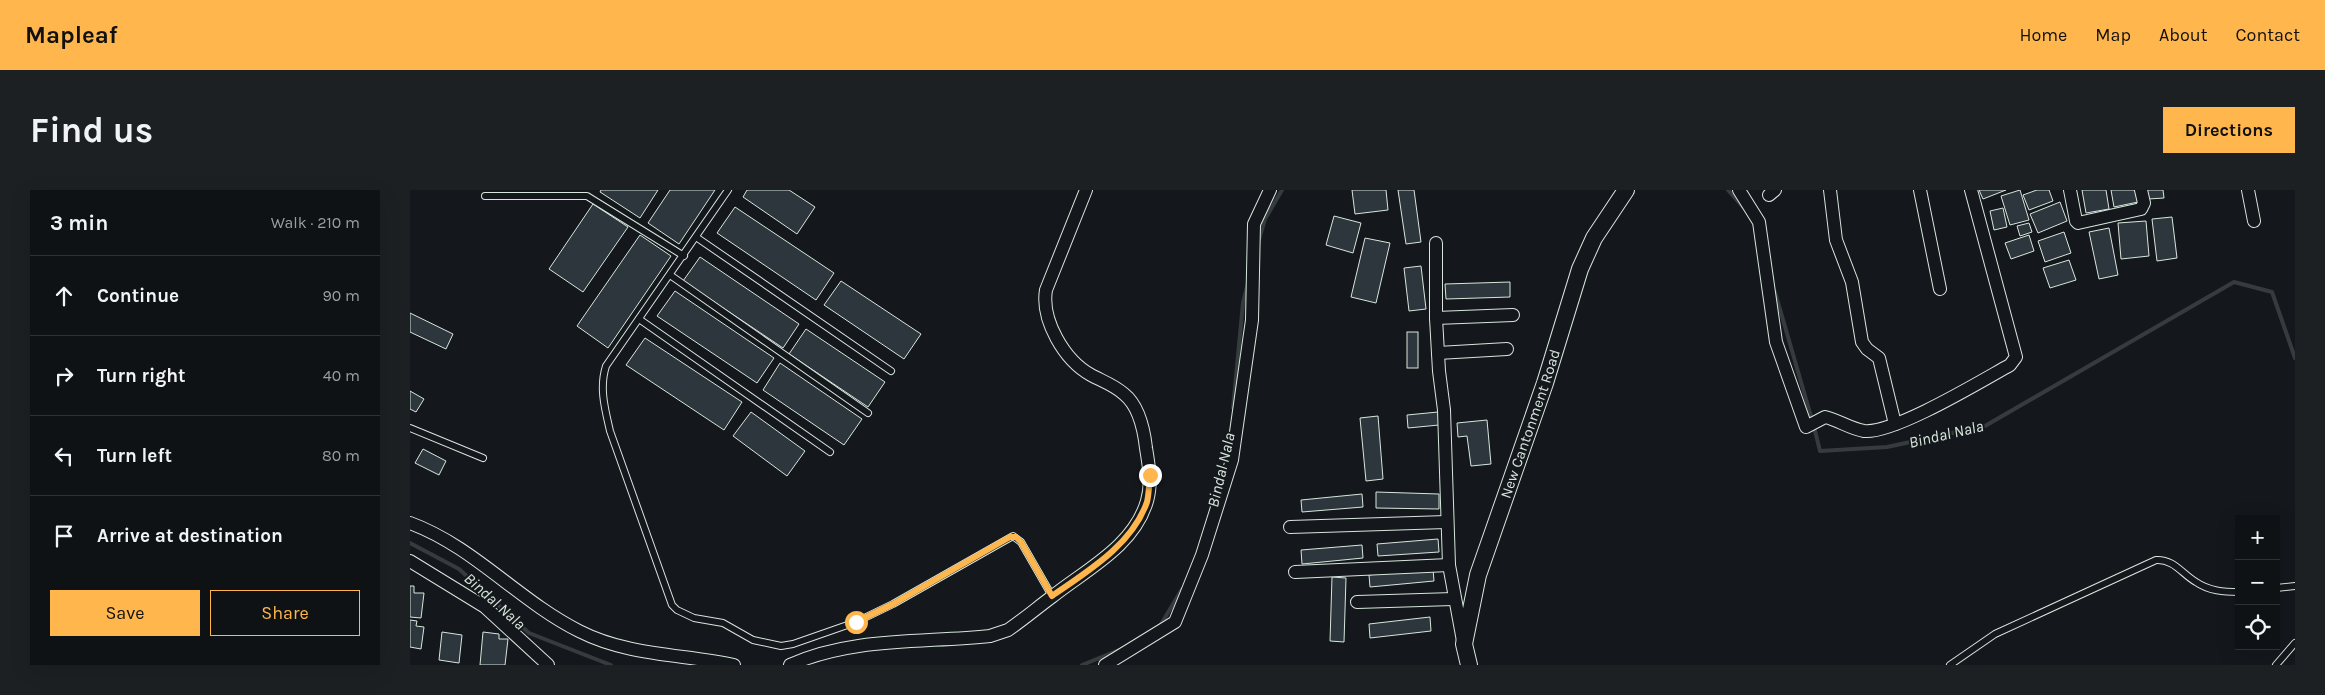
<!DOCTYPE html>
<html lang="en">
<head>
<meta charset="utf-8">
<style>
	body { margin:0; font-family:Karla,sans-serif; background:#1d2022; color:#f1f3f6 }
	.controls { position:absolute; right:15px; bottom:15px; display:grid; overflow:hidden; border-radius:0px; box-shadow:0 5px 20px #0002 }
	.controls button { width:45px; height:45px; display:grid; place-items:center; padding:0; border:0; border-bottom:1px solid #2f3234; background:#0f1215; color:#f1f3f6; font:25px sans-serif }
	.stop { position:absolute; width:15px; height:15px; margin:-11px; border:4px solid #ffb74d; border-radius:50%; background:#fff }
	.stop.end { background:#ffb74d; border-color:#fff; box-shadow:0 1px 5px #0008 }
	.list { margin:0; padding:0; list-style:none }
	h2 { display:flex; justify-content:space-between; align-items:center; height:65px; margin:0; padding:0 20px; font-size:21px }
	h2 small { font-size:16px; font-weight:400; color:#9b9ea0 }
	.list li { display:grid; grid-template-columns:32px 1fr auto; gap:15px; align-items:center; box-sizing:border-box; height:80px; padding:0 20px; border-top:1px solid #2f3234 }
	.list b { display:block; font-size:19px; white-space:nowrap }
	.list em { font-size:16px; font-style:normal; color:#9b9ea0 }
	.actions { display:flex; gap:10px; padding:15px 20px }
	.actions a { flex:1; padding:11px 0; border:1px solid #ffb74d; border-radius:0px; text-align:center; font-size:18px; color:#ffb74d }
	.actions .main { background:#ffb74d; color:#111 }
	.icon { flex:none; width:28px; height:28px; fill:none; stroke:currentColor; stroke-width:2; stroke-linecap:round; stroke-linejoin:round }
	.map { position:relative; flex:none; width:1885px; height:475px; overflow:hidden; border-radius:0px }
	header { display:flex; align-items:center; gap:30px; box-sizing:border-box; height:70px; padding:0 25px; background:#ffb74d; color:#111 }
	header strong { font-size:24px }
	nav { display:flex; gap:28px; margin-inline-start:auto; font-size:18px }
	.intro { display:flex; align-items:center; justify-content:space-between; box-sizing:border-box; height:120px; padding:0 30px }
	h1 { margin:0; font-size:35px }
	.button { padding:12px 22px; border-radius:0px; background:#ffb74d; color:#111; font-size:18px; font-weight:700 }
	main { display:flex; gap:30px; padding:0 30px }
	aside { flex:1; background:#0f1215; border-radius:0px; box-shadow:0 5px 20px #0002 }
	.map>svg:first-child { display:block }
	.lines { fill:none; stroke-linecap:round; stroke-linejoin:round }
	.stream { stroke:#363b3e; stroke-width:4 }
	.building { fill:#2c363c; stroke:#d8e6dc }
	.lane-casing { stroke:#d8e6dc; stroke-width:8 }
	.street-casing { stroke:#d8e6dc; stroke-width:14 }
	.secondary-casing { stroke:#d8e6dc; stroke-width:18 }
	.lane { stroke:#14181c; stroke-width:6 }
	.street { stroke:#14181c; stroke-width:12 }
	.secondary { stroke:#14181c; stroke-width:16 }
	.route { stroke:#ffb74d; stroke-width:6 }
	.labels { text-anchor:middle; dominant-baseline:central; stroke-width:4; stroke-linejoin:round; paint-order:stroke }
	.street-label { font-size:15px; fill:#d8e6dc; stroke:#14181c }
	.water-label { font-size:16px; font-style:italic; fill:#d8e6dc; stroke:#14181c }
</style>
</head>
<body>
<header>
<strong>Mapleaf</strong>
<nav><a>Home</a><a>Map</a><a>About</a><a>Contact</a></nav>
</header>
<div class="intro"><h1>Find us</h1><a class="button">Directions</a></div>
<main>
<aside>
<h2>3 min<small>Walk · 210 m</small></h2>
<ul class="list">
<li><svg class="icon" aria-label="ahead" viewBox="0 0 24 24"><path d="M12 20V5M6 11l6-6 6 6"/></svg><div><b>Continue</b></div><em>90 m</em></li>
<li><svg class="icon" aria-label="right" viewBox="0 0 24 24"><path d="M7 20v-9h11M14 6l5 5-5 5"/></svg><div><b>Turn right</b></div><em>40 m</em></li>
<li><svg class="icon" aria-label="left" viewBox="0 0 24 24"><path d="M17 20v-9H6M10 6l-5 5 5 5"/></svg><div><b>Turn left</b></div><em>80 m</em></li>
<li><svg class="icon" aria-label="arrive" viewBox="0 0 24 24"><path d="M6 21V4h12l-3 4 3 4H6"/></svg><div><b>Arrive at destination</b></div></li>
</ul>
<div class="actions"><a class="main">Save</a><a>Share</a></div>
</aside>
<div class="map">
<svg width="1885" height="475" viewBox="0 0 1885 475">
	<rect width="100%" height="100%" fill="#14181c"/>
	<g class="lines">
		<g class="stream">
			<polyline points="1318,0 1333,17"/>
			<polyline points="849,50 855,29 872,0"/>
			<polyline points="1365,102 1402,230"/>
			<polyline points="823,218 833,113 838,93"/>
			<polyline points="1404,237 1410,261 1477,257 1575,236 1824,92 1862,102 1885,168"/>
			<polyline points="0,353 49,379 119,443 201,475"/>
			<polyline points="750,436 772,399"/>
			<polyline points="672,475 709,460"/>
		</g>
	</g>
	<g class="building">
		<polygon points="191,0 248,0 230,28 190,2"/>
		<polygon points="260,0 305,0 269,54 238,33"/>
		<polygon points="337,0 379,0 405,17 387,44 333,7"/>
		<polygon points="942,0 976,0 978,20 945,24"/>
		<polygon points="988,0 1004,0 1011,52 996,54"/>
		<polygon points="1569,0 1596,0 1573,9"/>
		<polygon points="1610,0 1619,30 1600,35 1591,6"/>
		<polygon points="1627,0 1639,0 1643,11 1619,20 1613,5"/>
		<polygon points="1672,0 1696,0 1699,19 1676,23"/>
		<polygon points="1701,0 1726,0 1728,12 1704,17"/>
		<polygon points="1737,0 1753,0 1754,8 1738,9"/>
		<polygon points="1650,12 1657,31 1628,43 1620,24"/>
		<polygon points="183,14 218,37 173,102 139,79"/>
		<polygon points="325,17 424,83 406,110 307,43"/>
		<polygon points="1593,18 1597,37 1584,40 1580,21"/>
		<polygon points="924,26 951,33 943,63 916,55"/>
		<polygon points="1762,27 1767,68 1747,71 1742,29"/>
		<polygon points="1736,31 1739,66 1711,69 1708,33"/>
		<polygon points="1619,33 1622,42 1610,46 1607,36"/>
		<polygon points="1699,38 1708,85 1689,89 1679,42"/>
		<polygon points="1654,42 1661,63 1635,72 1628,51"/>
		<polygon points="230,45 261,66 198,158 167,136"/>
		<polygon points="1619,45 1624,61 1601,69 1595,53"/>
		<polygon points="955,48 980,53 966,113 941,107"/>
		<polygon points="290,67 389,134 373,158 273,91"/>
		<polygon points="1659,70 1666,90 1640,98 1633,78"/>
		<polygon points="1011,76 1016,119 999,121 994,78"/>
		<polygon points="431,91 511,144 494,169 414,115"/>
		<polygon points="1100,92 1100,107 1036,109 1035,94"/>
		<polygon points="265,101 364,168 347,193 247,126"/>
		<polygon points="0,123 43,144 36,159 0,142"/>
		<polygon points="396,139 475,192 458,217 379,164"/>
		<rect x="997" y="142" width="11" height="36"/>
		<polygon points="235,148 332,212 314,240 216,175"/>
		<polygon points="370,173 452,229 434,255 353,200"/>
		<polygon points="0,201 14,209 6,222 0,219"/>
		<polygon points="341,222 395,261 377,286 323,246"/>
		<polygon points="1028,222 1029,235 998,238 997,225"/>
		<polygon points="968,226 973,289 956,291 950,228"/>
		<polygon points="1077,230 1081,274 1061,276 1057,246 1048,247 1047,233"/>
		<polygon points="13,259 36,271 29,285 5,273"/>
		<polygon points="966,302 1029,304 1029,319 966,318"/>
		<polygon points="952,304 953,317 892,322 891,310"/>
		<polygon points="1028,349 1029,362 968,366 967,354"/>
		<polygon points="952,355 953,368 892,374 891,360"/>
		<polygon points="1023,379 1024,391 960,397 959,385"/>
		<polygon points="922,387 936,388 934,452 920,451"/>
		<polygon points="0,396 4,396 4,403 14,403 11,428 0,427"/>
		<polygon points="1020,427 1021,441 960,448 959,434"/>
		<polygon points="0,430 7,431 6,436 14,437 11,459 0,457"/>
		<polygon points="32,442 52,445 49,473 29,470"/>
		<polygon points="73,442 89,444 89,449 98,449 95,475 70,475"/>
	</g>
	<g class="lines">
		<g class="lane-casing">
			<g id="lane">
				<path d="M318,0L196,176C189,198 195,219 200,241L262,415L267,420L284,428L313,433L343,450L371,456L383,454L446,432L483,414L603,346L611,352L642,406"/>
				<polyline points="75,6 177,6 274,66"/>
				<polyline points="286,47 481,181"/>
				<polyline points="260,85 458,223"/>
				<polyline points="229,129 420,262"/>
				<polyline points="0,238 73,268"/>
				<polyline points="1866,398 1885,396"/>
				<path d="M1540,475L1585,444L1746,370C1764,369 1772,384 1786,392C1799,401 1814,402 1829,402"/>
				<polyline points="1866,475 1885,453"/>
			</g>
		</g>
		<g class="street-casing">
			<g id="street">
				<path d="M1329,0L1349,32L1366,152L1396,237L1415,227C1428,230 1441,239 1454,241C1484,244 1571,191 1600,175L1606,167L1561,0"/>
				<polyline points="1420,0 1426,50 1442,92 1452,152 1457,159 1469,168 1485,234"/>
				<polyline points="1510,0 1530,99"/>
				<polyline points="1660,0 1666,31 1668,33 1731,19 1734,13 1731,0"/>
				<polyline points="1838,0 1844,31"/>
				<polyline points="1359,5 1365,0"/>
				<polyline points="1026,53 1026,128 1029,181 1034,220 1039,375 1053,451"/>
				<polyline points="1026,128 1103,125"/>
				<polyline points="1028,163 1097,159"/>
				<path d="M0,333C63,356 109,411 169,441C218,466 272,464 324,475"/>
				<polyline points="880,337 1036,332"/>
				<polyline points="0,371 75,417 138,475"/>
				<polyline points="885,382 1039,375"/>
				<polyline points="947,412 1043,409"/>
				<path d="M380,475C442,447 513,453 580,446L598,440C614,429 628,417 643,406C677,379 724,356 737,311C742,294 739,276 736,258C734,240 729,216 714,204C704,195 692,191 681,185C654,170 631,130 636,100L676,0"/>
				<polyline points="695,475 765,432 792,365 822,270 842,130 844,34 860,0"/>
			</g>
		</g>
		<g class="secondary-casing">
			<g id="secondary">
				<path id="s1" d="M1059,475L1054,454L1068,385L1135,193L1170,79L1184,48L1216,0"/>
			</g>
		</g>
		<use href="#lane" class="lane"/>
		<use href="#street" class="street"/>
		<use href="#secondary" class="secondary"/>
	</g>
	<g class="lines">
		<path class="route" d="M446,432L483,414L600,347H606L611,352L642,406C678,381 722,355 737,312C739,304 739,294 740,285"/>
	</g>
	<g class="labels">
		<g class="street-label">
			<text stroke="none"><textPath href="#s1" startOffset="252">New Cantonment Road</textPath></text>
		</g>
		<g class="water-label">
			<text transform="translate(1536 244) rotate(-13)">Bindal Nala</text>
			<text transform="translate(811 280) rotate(-77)">Bindal Nala</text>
			<text transform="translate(85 411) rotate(42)">Bindal Nala</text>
		</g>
	</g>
</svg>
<div class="controls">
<button>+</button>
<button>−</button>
<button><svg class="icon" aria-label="locate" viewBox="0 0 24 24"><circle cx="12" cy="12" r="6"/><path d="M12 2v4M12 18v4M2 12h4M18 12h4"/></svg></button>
</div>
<div class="stop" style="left:446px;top:432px"></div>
<div class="stop end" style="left:740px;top:285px"></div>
</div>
</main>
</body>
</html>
